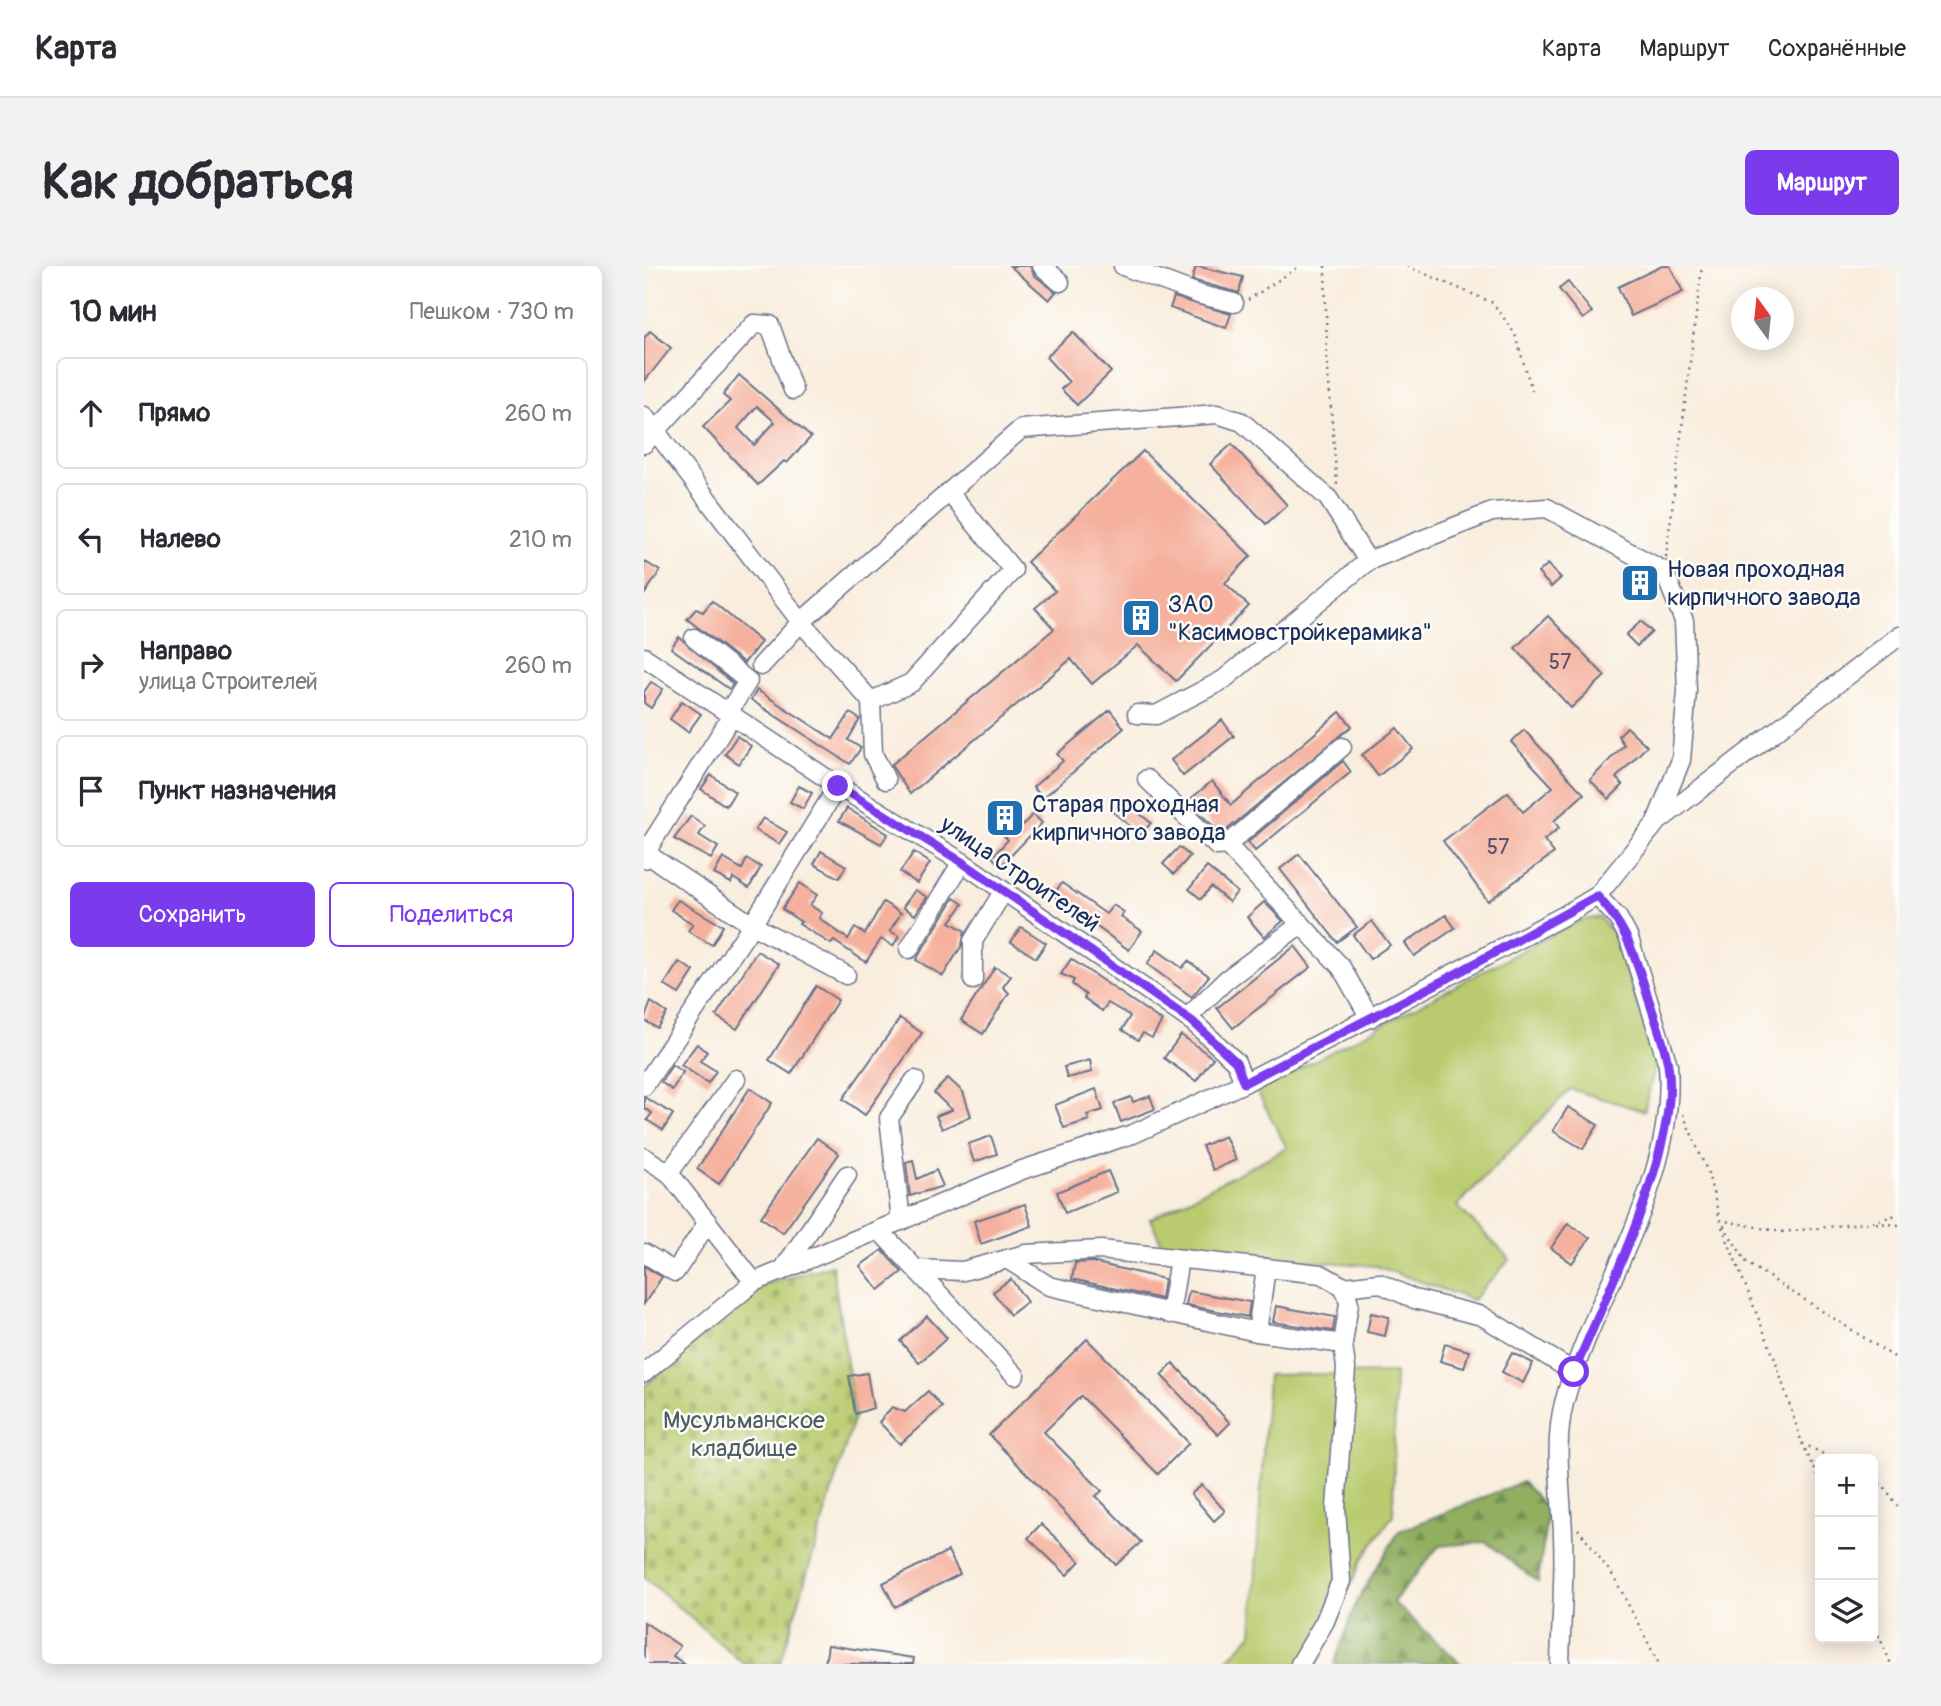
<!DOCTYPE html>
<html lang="ru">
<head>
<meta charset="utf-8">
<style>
	body { margin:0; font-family:Pangolin,sans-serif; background:#f2f2f3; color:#2b2b33 }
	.controls { position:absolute; right:21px; bottom:21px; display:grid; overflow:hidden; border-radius:10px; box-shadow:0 4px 18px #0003 }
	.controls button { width:63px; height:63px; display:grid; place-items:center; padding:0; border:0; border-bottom:2px solid #e1e1e2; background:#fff; color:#2b2b33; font:35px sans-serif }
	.compass { position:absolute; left:1087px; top:21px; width:63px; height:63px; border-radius:50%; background:#fff; box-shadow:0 4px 18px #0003; rotate:345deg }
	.stop { position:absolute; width:21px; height:21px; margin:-16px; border:5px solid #7c3aed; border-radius:50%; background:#fff }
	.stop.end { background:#7c3aed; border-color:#fff; box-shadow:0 2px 7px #0008 }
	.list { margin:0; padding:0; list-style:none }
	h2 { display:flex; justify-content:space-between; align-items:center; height:91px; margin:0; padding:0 28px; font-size:30px }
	h2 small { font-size:23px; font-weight:400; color:#7c7c81 }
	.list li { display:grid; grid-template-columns:46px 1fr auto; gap:21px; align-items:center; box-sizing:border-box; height:112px; margin:0 14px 14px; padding:0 14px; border:2px solid #e1e1e2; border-radius:10px }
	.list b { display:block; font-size:26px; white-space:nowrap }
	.list p { margin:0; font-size:23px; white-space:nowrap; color:#7c7c81 }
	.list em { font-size:23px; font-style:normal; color:#7c7c81 }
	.actions { display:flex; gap:14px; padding:21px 28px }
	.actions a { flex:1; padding:16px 0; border:2px solid #7c3aed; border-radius:10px; text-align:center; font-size:24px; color:#7c3aed }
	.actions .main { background:#7c3aed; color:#fff }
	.icon { flex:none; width:38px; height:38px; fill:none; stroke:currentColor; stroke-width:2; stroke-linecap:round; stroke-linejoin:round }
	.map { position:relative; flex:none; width:1255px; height:1398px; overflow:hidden; border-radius:10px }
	header { display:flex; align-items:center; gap:42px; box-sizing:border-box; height:98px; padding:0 35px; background:#fff; border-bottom:2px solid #e1e1e2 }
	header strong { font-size:33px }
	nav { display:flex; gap:38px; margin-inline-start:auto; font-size:24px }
	.intro { display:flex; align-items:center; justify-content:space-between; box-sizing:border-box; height:168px; padding:0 42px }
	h1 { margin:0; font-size:49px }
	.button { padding:18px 32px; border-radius:10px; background:#7c3aed; color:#fff; font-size:24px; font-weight:700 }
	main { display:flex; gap:42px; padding:0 42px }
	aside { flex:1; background:#fff; border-radius:10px; box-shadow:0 4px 18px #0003 }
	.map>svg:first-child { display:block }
	.green { fill:#b9cb6e; stroke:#6a7d66; stroke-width:2 }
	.forest { fill:url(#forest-firs); stroke:#566f60; stroke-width:2 }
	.cemetery { fill:url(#cemetery-stones); stroke:#6a7d66; stroke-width:2 }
	.building { fill:#f5b19e; fill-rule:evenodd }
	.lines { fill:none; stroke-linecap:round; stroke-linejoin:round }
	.minor-casing { stroke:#69728a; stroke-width:21 }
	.path { stroke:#69728a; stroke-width:2.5; stroke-dasharray:2 5; stroke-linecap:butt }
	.minor { stroke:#fff; stroke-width:18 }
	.route { stroke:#7c3aed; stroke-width:9 }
	.labels { text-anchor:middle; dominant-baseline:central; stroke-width:5; stroke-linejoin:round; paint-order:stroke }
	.number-label { font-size:21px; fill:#52506e }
	.poi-label { font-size:24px; fill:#1b2f5e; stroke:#fdfcf7; text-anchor:start }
	.street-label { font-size:24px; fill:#1b2f5e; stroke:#fdfcf7 }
	.park-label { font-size:24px; fill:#4a5e63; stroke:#fdfcf7 }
</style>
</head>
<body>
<header>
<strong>Карта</strong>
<nav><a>Карта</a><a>Маршрут</a><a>Сохранённые</a></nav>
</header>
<div class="intro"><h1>Как добраться</h1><a class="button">Маршрут</a></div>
<main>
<aside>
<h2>10 мин<small>Пешком · 730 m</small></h2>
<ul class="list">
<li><svg class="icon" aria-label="ahead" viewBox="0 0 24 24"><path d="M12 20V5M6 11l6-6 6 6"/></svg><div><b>Прямо</b></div><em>260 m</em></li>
<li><svg class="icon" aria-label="left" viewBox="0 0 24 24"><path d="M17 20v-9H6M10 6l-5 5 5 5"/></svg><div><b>Налево</b></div><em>210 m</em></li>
<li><svg class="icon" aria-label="right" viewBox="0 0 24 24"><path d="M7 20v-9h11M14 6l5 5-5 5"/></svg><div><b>Направо</b><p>улица Строителей</p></div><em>260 m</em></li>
<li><svg class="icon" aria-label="arrive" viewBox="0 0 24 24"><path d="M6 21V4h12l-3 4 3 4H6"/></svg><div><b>Пункт назначения</b></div></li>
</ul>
<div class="actions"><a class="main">Сохранить</a><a>Поделиться</a></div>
</aside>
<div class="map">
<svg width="1255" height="1398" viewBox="0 0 1255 1398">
	<defs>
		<pattern id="forest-firs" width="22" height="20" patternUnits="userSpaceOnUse" patternTransform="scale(1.75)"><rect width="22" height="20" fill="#92af61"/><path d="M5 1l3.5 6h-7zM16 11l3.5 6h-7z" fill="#768f53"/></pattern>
		<pattern id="cemetery-stones" width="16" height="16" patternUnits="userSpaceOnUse" patternTransform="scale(1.75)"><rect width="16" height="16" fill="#b9cb6e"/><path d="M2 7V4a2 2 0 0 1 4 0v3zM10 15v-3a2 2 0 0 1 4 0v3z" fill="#9eaf62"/></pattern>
	</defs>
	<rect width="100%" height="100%" fill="#fdfcf7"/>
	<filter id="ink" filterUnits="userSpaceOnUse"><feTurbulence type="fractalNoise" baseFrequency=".0143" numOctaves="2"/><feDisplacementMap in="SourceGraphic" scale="14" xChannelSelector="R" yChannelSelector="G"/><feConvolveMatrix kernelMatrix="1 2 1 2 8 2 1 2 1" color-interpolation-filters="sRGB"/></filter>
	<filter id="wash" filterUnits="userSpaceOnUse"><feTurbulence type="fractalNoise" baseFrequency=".00686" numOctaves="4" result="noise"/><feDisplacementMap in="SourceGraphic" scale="28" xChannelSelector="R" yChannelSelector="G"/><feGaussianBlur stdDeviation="1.57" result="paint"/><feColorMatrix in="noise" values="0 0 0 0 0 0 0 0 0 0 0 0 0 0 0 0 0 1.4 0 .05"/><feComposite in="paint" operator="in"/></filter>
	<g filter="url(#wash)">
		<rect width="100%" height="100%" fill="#f9eddd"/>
		<g class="green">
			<polygon points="955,651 968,666 1013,793 1000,845 926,823 813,940 866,993 829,1034 732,1000 520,982 506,953 643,882 613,825 934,655"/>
			<polygon points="751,1107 749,1249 717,1295 673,1398 580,1398 608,1368 624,1109"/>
		</g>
		<polygon class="forest" points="878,1216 904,1243 894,1316 842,1276 795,1280 749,1336 817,1398 690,1398 713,1335 755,1265"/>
		<polygon class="cemetery" points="188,999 211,1148 136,1398 100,1398 0,1311 0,1121 119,1019"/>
		<g id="blocks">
			<g class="building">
				<polygon points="366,0 387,0 390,9 412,26 405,34"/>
				<polygon points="552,0 599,11 595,27 548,14"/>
				<polygon points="1018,0 1026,0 1039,26 987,50 974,21"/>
				<polygon points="924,16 948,46 939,53 915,23"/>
				<polygon points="530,31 587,48 582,62 526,42"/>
				<polygon points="6,65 27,82 0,116 0,72"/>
				<polygon points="429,66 467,106 433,139 417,123 425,116 402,91"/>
				<path d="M95,109L167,171L143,197L140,195L114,219L59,161L86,135L79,129ZM113,140L131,156L110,179L94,162Z"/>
				<polygon points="588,178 643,239 622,258 566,198"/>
				<polygon points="499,185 607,290 581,317 605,340 532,415 494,379 448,418 427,393 266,528 247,499 410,363 391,342 411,325 383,296"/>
				<polygon points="0,295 16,305 0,329"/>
				<polygon points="904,298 917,312 907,321 894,307"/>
				<polygon points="68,335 117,376 100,397 43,353 52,343 59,346"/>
				<polygon points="904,350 961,410 927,442 871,382"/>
				<polygon points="997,355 1008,366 993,380 982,369"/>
				<polygon points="35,371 89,418 85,423 27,382"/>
				<polygon points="7,416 19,423 7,442 0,437 0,426"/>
				<polygon points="113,424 189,473 206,447 216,453 204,474 217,482 206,498 107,434"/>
				<polygon points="38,435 57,448 44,466 26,453"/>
				<polygon points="466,444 480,462 399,532 389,521 419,495 413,488"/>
				<polygon points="696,446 708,460 578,568 543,536 568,515 587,539"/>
				<polygon points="578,454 590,470 539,510 527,494"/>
				<polygon points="983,461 1003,480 972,512 979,519 965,533 946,514 980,479 974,470"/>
				<polygon points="753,462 769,483 734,510 718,489"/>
				<polygon points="880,464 940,528 910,555 915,562 900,574 910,587 844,635 799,575 864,526 879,546 909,521 867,476"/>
				<polygon points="93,470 107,480 95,498 81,488"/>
				<polygon points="699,495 707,506 611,585 604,576"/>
				<polygon points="67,509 91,526 82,540 57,523"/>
				<polygon points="155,520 168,527 159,543 146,536"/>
				<polygon points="479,534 507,557 497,569 469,546"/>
				<polygon points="203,542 244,568 237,578 195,555"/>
				<polygon points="362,546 376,562 389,548 398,557 357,600 348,591 364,574 349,558"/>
				<polygon points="47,550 61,560 55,569 74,581 67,593 30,573"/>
				<polygon points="119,552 143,566 135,578 111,564"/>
				<polygon points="535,581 546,590 530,608 519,598"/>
				<polygon points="177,585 202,600 195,612 170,598"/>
				<polygon points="270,586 286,597 273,617 256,606"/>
				<polygon points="655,588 713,661 693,676 636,603"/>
				<polygon points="79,592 98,603 103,593 117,601 105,622 89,612 87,617 70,608"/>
				<polygon points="563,601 593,626 585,636 567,621 557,633 545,623"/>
				<polygon points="156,617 173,629 166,639 178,647 175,652 204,673 211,662 221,668 239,636 257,647 246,665 255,670 249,680 237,673 222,696 190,675 187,678 155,658 157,656 138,643"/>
				<polygon points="418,617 462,648 469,639 480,646 477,651 498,665 485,684 409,629"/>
				<polygon points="271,624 283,631 271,649 259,641"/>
				<polygon points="310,632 319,638 306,656 321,665 318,679 299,710 272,694"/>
				<polygon points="34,634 79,660 68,679 44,665 49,658 27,644"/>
				<polygon points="620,636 639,655 620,671 603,651"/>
				<polygon points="802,649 811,662 770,690 761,677"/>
				<polygon points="728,655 746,679 726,693 709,669"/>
				<polygon points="377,661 402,677 392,692 367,676"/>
				<polygon points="651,680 667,701 589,762 573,742"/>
				<polygon points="513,684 538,702 544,695 565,710 548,731 503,698"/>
				<polygon points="113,685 135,698 93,763 72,750"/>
				<polygon points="427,693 518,755 508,772 499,767 494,774 478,764 486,750 464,737 458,745 440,732 442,729 428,718 430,714 417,708"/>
				<polygon points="35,696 50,705 35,728 20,719"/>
				<polygon points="351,701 367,710 359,721 365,727 339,768 317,754"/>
				<polygon points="172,720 194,734 147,808 125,794"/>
				<polygon points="7,736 23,747 13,762 0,754"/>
				<polygon points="256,752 278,767 221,849 199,833"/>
				<polygon points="537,769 569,792 552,815 520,792"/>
				<polygon points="53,778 63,786 56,795 72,805 64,817 37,799"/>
				<polygon points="446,794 448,806 423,812 420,801"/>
				<polygon points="28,799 39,806 28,824 17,816"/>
				<polygon points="304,812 319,826 327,850 298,863 292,850 308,844 290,827"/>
				<polygon points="106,822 128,837 75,918 53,903"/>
				<polygon points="452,823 459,844 443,849 445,854 420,862 411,839"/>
				<polygon points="506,830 511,843 477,856 470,837 487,831 489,836"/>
				<polygon points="0,831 29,848 19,864 3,854 8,847 0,842"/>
				<polygon points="924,841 954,859 939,883 909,865"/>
				<polygon points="347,870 353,888 330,896 324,878"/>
				<polygon points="581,870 592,894 569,904 558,880"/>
				<polygon points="173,872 195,888 139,967 117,951"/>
				<polygon points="269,894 273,913 292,904 299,920 266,930 262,896"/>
				<polygon points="464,905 473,926 421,947 413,926"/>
				<polygon points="381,938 388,960 337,978 330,955"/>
				<polygon points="924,957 946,972 928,997 907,982"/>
				<polygon points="238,984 258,1006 235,1024 216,1000"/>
				<polygon points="448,996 520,1013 517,1033 428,1013 431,997"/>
				<polygon points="0,1000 18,1011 0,1038"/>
				<polygon points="367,1013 383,1036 366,1049 349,1026"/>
				<polygon points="545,1025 606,1036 604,1051 542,1039"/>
				<polygon points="632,1040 691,1051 689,1065 629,1056"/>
				<polygon points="727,1047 745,1051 741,1070 723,1066"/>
				<polygon points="283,1050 303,1072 275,1097 256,1075"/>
				<polygon points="443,1073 545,1177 514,1208 437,1130 400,1166 458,1225 452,1230 497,1276 472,1299 345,1169"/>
				<polygon points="801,1078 825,1085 820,1102 796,1095"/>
				<polygon points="868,1087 889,1097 879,1117 858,1106"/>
				<polygon points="529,1097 586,1157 574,1169 517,1109"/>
				<polygon points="223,1107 229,1142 211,1148 205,1110"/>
				<polygon points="284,1125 298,1141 256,1178 235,1156 248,1141 261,1146"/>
				<polygon points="558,1219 581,1245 570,1255 547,1228"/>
				<polygon points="397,1258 436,1295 423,1309 384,1272"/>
				<polygon points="304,1285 316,1308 251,1341 239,1317"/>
				<polygon points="0,1356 36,1380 29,1390 40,1398 0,1398"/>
				<polygon points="184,1379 270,1392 269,1398 181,1398"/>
			</g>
		</g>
	</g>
	<g filter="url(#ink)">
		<use href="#blocks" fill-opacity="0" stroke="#69728a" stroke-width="2"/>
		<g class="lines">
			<g class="minor-casing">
				<g id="minor">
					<polyline points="398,0 416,16"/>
					<polyline points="479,0 557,29 590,37"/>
					<polyline points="0,150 157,356 117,400"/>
					<polyline points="0,178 110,58 126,59 149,124"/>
					<polyline points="50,372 104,415 85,445"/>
					<polyline points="0,391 194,520 318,596 549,756 592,796 600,817"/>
					<polyline points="227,435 267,417 369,304 305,226"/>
					<polyline points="493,448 512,449 579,414 724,295 848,246 903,242 1020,305 1040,355 1043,425 1037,494 1012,556"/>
					<polyline points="698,481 583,579 697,701 726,752"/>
					<polyline points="503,513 573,580 583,579"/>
					<polyline points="242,514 229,488 227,435 157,356 377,163 573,148 598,156 684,232 724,295"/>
					<polyline points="0,586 108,659 202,709"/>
					<polyline points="0,593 6,590 5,581 89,448"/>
					<polyline points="265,683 318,596"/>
					<polyline points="329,714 329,675 359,626"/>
					<polyline points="543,752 582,714 657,658"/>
					<polyline points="92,813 25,907 110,1016"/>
					<polyline points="0,820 108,659 194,520"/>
					<polyline points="0,891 25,907"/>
					<polyline points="257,955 245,852 271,814"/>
					<polyline points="235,964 371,1109"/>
					<polyline points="0,987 31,1006 64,956"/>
					<polyline points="363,993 405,1020 613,1066 699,1078"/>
					<polyline points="272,1003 319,1005 382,988 457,984 677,1008 700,1021 705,1037 699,1078 702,1102 692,1242 697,1315 681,1355 656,1398"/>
					<polyline points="138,1005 203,909"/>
					<polyline points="700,1021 735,1017 770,1033 838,1050 930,1106"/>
					<polyline points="526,1048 535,993"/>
					<polyline points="613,1066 622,1002"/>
					<polyline points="0,1107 110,1016 378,904 489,868 600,817 921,649 953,630 1012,557 1255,370"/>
					<path d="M916,1398C917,1356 921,1312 919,1270C918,1226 909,1180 920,1137C950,1025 1033,920 1024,799L985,672L974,652L953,630"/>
				</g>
			</g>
			<g class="path">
				<polyline points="681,0 683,91 693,220"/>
				<polyline points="763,0 849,37 871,68 889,128"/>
				<polyline points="604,34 656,0"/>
				<polyline points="1022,291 1058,0"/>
				<polyline points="1039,848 1064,907 1076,954 1103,997 1255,1094"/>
				<polyline points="1076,954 1137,966 1229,956 1255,948"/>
				<polyline points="1232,957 1255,959"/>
				<polyline points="1078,961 1130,1091 1158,1177 1189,1193"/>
				<polyline points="1158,1177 1176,1214"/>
				<polyline points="1229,1214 1239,1219 1255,1242"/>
				<polyline points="934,1263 970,1311 1015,1398"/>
				<polyline points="1229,1356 1247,1398"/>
			</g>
			<use href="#minor" class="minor"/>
		</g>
	</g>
	<g class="lines" filter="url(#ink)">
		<path class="route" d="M194,520L318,596L549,756L592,796L600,817L808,710L953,630C984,663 989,686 1003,728C1010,751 1020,775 1024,799C1038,876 961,1032 930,1106"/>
	</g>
	<defs>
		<g id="building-square" transform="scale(2.0125)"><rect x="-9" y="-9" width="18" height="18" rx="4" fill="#1f6fb2" stroke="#fdfcf7"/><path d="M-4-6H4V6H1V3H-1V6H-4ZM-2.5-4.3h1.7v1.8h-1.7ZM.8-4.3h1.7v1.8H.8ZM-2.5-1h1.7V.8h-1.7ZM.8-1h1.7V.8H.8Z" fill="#fff"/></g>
	</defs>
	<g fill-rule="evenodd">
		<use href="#building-square" x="996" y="317"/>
		<use href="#building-square" x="497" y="352"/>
		<use href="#building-square" x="361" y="552"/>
	</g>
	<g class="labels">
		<g class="number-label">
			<text x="916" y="396">57</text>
			<text x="854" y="581">57</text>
		</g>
		<g class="poi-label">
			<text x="1023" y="303">Новая проходная<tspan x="1023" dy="28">кирпичного завода</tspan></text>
			<text x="524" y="338">ЗАО<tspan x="524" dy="28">"Касимовстройкерамика"</tspan></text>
			<text x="388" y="538">Старая проходная<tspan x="388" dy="28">кирпичного завода</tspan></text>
		</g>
		<g class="street-label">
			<text transform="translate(376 608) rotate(34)">улица Строителей</text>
		</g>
		<g class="park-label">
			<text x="100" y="1154">Мусульманское<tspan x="100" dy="28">кладбище</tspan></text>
		</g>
	</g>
</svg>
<div class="controls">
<button>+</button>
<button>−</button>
<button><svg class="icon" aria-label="layers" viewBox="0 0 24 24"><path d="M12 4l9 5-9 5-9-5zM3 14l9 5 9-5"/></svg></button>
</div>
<svg class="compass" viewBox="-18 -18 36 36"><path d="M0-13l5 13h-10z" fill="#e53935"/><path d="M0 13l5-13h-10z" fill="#7c7c81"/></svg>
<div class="stop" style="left:930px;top:1106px"></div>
<div class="stop end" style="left:194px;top:520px"></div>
</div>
</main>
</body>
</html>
